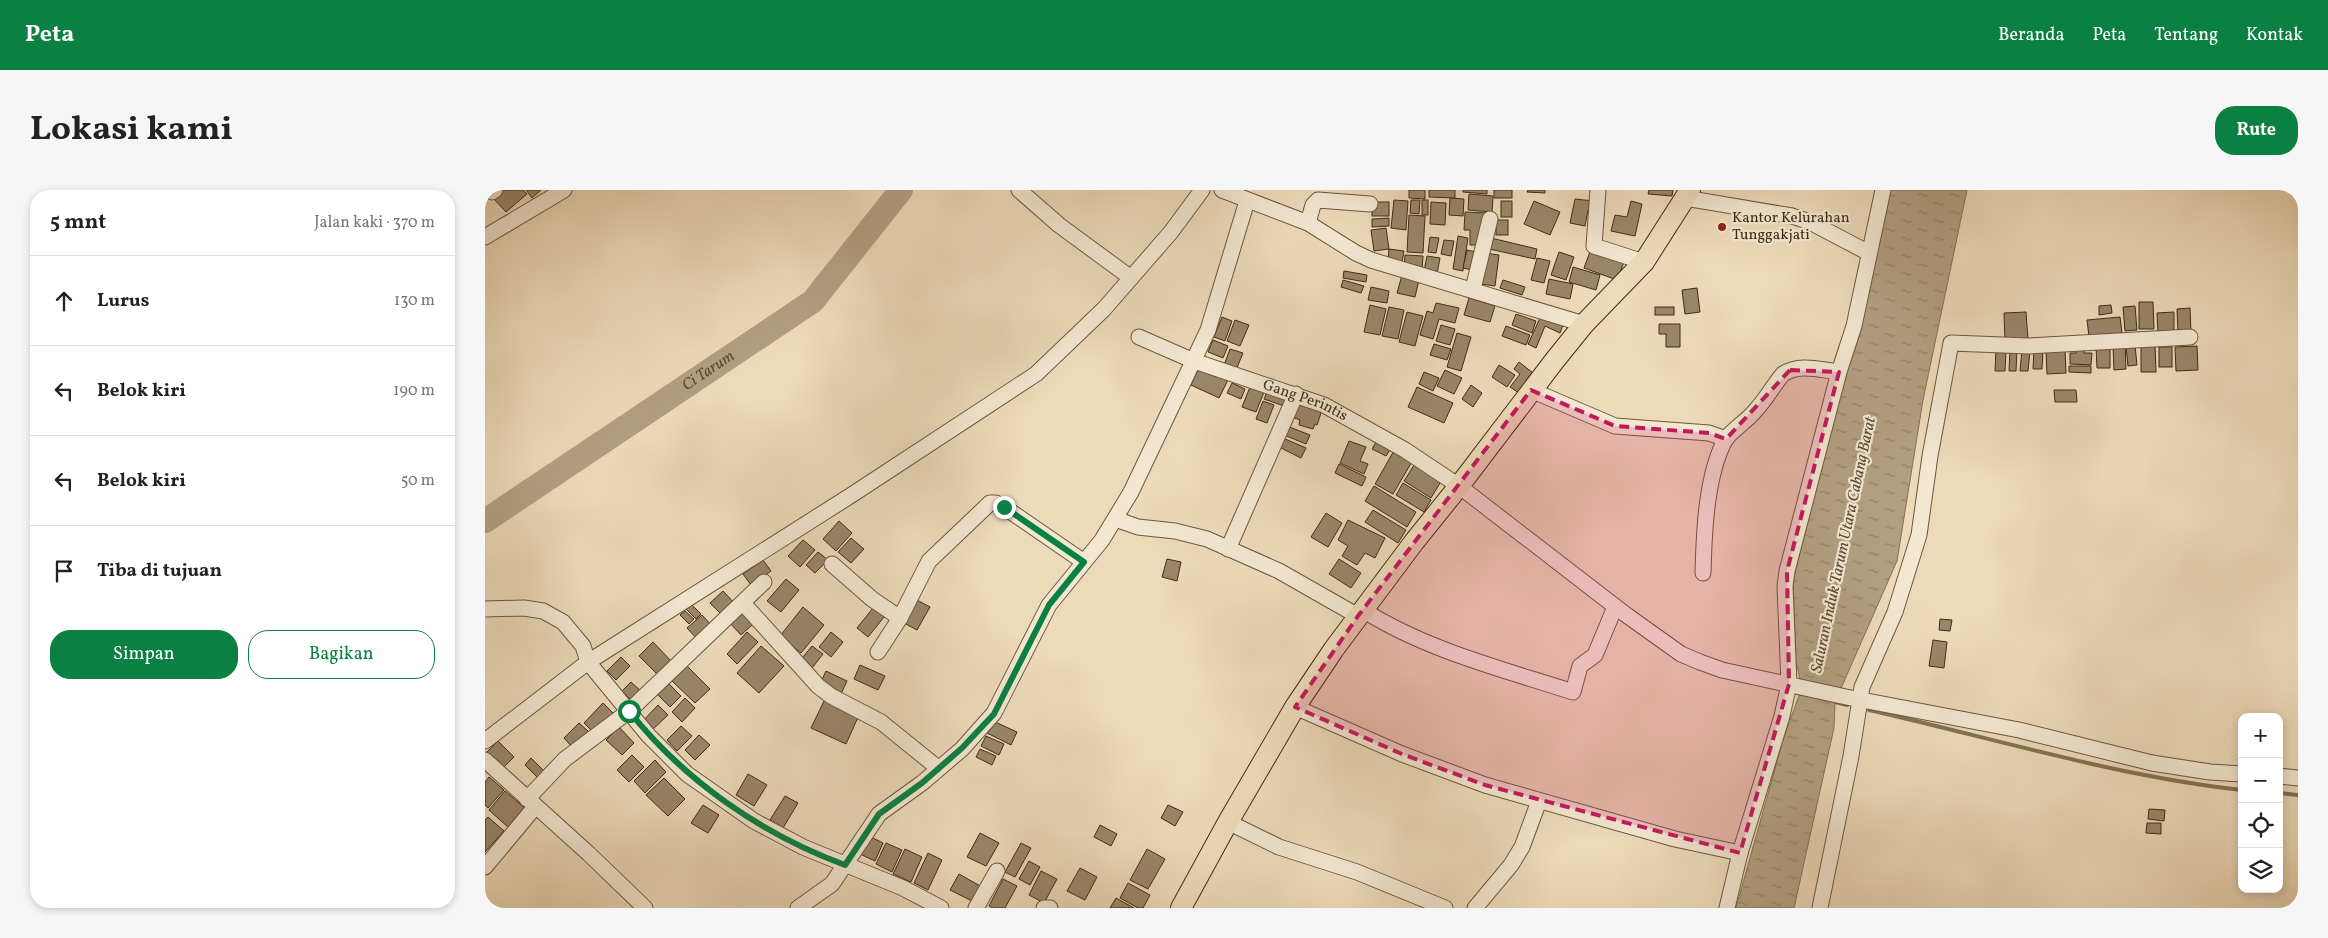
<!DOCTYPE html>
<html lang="id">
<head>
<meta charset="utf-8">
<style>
	body { margin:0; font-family:Vollkorn,serif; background:#f6f6f6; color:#222 }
	.controls { position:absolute; right:15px; bottom:15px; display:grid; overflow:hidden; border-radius:10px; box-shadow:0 2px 8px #0003 }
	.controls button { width:45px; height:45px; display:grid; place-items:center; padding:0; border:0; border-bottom:1px solid #e0e0e0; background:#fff; color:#222; font:25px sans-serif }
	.stop { position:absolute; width:15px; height:15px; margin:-11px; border:4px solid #0b8043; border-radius:50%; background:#fff }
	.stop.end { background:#0b8043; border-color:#fff; box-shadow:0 1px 5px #0008 }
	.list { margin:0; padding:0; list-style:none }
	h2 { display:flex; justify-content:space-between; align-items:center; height:65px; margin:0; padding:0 20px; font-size:21px }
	h2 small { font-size:16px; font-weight:400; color:#767676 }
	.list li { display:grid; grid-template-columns:32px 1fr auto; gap:15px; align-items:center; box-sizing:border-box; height:90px; padding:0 20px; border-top:1px solid #e0e0e0 }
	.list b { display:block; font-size:19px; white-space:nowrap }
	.list em { font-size:16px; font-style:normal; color:#767676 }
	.actions { display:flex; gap:10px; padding:15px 20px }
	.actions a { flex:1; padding:11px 0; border:1px solid #0b8043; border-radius:20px; text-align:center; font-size:18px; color:#0b8043 }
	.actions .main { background:#0b8043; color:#fff }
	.icon { flex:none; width:28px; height:28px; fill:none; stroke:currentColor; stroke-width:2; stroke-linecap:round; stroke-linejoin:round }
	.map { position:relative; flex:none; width:1813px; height:718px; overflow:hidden; border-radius:20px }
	header { display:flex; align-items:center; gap:30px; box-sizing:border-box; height:70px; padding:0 25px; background:#0b8043; color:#fff }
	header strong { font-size:24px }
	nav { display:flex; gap:28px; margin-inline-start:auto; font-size:18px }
	.intro { display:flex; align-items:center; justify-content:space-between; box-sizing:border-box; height:120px; padding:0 30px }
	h1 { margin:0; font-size:35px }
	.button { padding:12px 22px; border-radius:20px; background:#0b8043; color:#fff; font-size:18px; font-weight:700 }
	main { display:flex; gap:30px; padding:0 30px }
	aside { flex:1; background:#fff; border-radius:20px; box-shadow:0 2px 8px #0003 }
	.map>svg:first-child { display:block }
	.water { fill:url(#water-ripples); stroke:#847155 }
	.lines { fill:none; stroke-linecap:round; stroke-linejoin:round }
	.stream { stroke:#847155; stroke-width:4 }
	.river { stroke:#b29f81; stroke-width:24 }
	.building { fill:#9a866a; stroke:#402c14 }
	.minor-casing { stroke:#6b583d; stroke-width:17 }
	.major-casing { stroke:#402c14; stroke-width:22 }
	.minor { stroke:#f3e7d2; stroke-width:15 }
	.major { stroke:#eddab9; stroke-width:20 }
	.route { stroke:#0b8043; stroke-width:6 }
	.marked { fill:#c2185b; fill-opacity:0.2; stroke:#c2185b; stroke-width:4; stroke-dasharray:10 6; stroke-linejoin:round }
	.poi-dot { fill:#8f2418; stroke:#f3e7d2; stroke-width:2 }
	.labels { text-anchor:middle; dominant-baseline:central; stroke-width:4.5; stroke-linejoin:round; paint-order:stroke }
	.poi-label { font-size:15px; fill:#402c14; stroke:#f3e7d2; text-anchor:start }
	.street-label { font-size:15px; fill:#402c14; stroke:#f3e7d2 }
	.water-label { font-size:16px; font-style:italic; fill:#5c492f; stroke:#f3e7d2 }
</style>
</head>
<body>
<header>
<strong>Peta</strong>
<nav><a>Beranda</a><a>Peta</a><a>Tentang</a><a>Kontak</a></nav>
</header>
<div class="intro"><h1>Lokasi kami</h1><a class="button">Rute</a></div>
<main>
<aside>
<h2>5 mnt<small>Jalan kaki · 370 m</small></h2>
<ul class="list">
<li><svg class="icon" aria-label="ahead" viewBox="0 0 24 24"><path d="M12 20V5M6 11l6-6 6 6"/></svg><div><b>Lurus</b></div><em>130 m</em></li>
<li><svg class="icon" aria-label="left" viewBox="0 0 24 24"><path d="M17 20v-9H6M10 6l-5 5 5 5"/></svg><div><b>Belok kiri</b></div><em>190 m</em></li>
<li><svg class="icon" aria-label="left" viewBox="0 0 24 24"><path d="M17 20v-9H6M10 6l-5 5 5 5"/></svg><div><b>Belok kiri</b></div><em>50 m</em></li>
<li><svg class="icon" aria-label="arrive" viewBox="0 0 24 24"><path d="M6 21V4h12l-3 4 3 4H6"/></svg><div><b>Tiba di tujuan</b></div></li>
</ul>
<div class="actions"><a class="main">Simpan</a><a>Bagikan</a></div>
</aside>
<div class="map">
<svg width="1813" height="718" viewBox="0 0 1813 718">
	<defs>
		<pattern id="water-ripples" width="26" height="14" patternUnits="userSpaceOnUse" patternTransform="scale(1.25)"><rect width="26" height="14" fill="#b29f81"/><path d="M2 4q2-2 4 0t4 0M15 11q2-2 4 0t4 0" fill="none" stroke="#928268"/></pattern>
	</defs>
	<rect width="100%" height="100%" fill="#eddab9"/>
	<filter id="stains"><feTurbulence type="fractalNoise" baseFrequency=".004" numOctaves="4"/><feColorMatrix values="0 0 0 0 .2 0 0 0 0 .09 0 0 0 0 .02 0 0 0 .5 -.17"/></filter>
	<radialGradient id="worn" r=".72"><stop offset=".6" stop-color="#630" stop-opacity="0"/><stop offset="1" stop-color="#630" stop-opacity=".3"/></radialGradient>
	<polygon class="water" points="1403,0 1482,0 1438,210 1412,371 1350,512 1349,538 1309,718 1251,718 1298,550 1317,497 1311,472 1308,391"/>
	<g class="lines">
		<g class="stream">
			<polyline points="1350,512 1362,515"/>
			<path d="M1384,520C1508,548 1630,586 1757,600"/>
			<polyline points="1794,603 1813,605"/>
		</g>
		<path class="river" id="s1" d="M0,331L328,111L416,0"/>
	</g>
	<g class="building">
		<polygon points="17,0 38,0 42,4 21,22 8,8"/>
		<polygon points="41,0 56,0 47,8"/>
		<polygon points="924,0 940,0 940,9 924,8"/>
		<polygon points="944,0 970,0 970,8 944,7"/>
		<polygon points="978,0 1002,0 1002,4 978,2"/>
		<rect x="1009" y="0" width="18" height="8"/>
		<polygon points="1043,0 1060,0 1060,3 1042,2"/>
		<polygon points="1164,0 1188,0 1187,6 1163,4"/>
		<polygon points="984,4 1008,6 1007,22 983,20"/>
		<polygon points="965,8 979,9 978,26 964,25"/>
		<polygon points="1090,9 1109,11 1108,20 1103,20 1100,36 1085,33"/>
		<polygon points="909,10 923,11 921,40 906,38"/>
		<polygon points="926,10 935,10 934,24 925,23"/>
		<rect x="937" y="10" width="6" height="15"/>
		<rect x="1016" y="11" width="11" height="16"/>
		<polygon points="1049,11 1075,22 1065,45 1039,34"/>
		<polygon points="1146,11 1157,14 1150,46 1126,41 1130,25 1142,27"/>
		<rect x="887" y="12" width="17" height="14"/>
		<polygon points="946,12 961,13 960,35 945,34"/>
		<polygon points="980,22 1002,23 998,55 985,55 985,40 979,40"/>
		<polygon points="924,25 940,26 938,63 922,62"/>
		<polygon points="904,28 904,36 887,37 887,29"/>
		<rect x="1011" y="30" width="12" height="15"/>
		<polygon points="901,38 904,59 889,61 886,40"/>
		<polygon points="973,46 983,48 978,81 968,79"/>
		<polygon points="945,47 954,48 951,63 943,62"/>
		<polygon points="1006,48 1052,59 1050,69 1004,59"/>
		<polygon points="959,50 969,51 966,66 956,64"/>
		<polygon points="904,59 919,61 917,73 903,71"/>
		<polygon points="1106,59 1139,72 1132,90 1099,78"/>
		<polygon points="982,60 996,63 992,81 978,78"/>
		<polygon points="1074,62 1089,67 1081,90 1066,85"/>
		<polygon points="1000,63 1014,65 1010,96 995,94"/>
		<polygon points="920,65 938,66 937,80 919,79"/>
		<polygon points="942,66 955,68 952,84 939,81"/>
		<polygon points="1052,68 1065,71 1059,93 1046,90"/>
		<polygon points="1088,77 1115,85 1111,100 1084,92"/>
		<polygon points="859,81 882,85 881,92 858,88"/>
		<polygon points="917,85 934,90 930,107 912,103"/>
		<polygon points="1064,89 1088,94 1085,109 1061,104"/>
		<polygon points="858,90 879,96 876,103 856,97"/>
		<polygon points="1018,90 1040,97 1037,105 1015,98"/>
		<polygon points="886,97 904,101 902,113 883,110"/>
		<polygon points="1212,98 1215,122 1200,124 1197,100"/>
		<polygon points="984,108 1010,116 1005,132 979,125"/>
		<polygon points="1654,112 1668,112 1669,139 1654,139"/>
		<polygon points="951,113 974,118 970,133 954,129 948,149 935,145 942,121 948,123"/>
		<polygon points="885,115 901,119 895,145 879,142"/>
		<polygon points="1626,115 1627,123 1614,125 1614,116"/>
		<polygon points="1650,116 1652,140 1640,141 1638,117"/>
		<polygon points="904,117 919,120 913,149 897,146"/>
		<rect x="1170" y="117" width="19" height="8"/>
		<polygon points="1705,118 1706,143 1693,143 1692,119"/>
		<polygon points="922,122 938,126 930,156 914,152"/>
		<polygon points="1541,122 1543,150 1520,151 1519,123"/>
		<polygon points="1689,122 1689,143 1673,143 1672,123"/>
		<polygon points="1031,124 1051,131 1047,143 1027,135"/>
		<polygon points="1056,126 1078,135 1075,143 1060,136 1051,158 1043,154"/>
		<polygon points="737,127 747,131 740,151 729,147"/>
		<polygon points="1635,127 1637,143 1604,147 1602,130"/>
		<polygon points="750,130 764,135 755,156 742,151"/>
		<polygon points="1174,134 1195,134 1195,157 1181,157 1181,144 1174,144"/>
		<polygon points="956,135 970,139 965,155 951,151"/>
		<polygon points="1021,136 1045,145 1041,155 1017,146"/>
		<polygon points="972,143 986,147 976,181 962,177"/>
		<polygon points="728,150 743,156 738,168 723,162"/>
		<polygon points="949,154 966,159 962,170 945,165"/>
		<polygon points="1640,155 1641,179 1629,180 1628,156"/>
		<polygon points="1650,155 1652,175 1643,176 1641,156"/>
		<polygon points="1656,155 1670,155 1671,182 1656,182"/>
		<polygon points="1611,156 1625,156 1625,178 1612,178"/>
		<polygon points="1712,156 1713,180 1691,181 1690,157"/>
		<polygon points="1591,157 1599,157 1599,163 1607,163 1606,175 1585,174 1585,163 1591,163"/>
		<rect x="1674" y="157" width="13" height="20"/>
		<polygon points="745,159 758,163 751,180 739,175"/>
		<polygon points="1537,159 1545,160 1543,181 1535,181"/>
		<polygon points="1511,160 1521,161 1520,181 1510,181"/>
		<polygon points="1525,160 1532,160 1531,181 1524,181"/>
		<polygon points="1549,160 1558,160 1557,179 1548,179"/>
		<polygon points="1580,160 1581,183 1562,184 1561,161"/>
		<polygon points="1034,172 1048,183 1034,203 1025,197 1035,184 1029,179"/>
		<polygon points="1014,175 1030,185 1022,197 1007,187"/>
		<polygon points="715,176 743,190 734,208 706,195"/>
		<polygon points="1584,176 1606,176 1606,183 1584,182"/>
		<polygon points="960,180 977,188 969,204 952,196"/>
		<polygon points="939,182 954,188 948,201 934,194"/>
		<polygon points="747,193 760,199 756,209 742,203"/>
		<polygon points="986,195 997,203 988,217 977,209"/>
		<polygon points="765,197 779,202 771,222 757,217"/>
		<polygon points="784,197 806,206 802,217 779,209"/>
		<polygon points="932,197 968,213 959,233 923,217"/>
		<polygon points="1569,200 1591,200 1592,212 1570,212"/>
		<polygon points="812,209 838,217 832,235 830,234 828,239 814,235 815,230 807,227"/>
		<polygon points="778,211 789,215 782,233 771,229"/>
		<polygon points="802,236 825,245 821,254 799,245"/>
		<polygon points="894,247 908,255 901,266 887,259"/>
		<polygon points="798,248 821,258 816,268 794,257"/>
		<polygon points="864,251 881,257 875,271 883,274 879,284 855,273"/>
		<polygon points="910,259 928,270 908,304 890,294"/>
		<polygon points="931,272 958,288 946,308 919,291"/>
		<polygon points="854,274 881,287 877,296 850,283"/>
		<polygon points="918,293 946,310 939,322 911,305"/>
		<polygon points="889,296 931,322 922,337 880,311"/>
		<polygon points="888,320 921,340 913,353 880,332"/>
		<polygon points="841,323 857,333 843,357 826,347"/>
		<polygon points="863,330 900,348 890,368 880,363 872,375 857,366 863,356 853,350"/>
		<polygon points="354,331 367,343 351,361 338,349"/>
		<polygon points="366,348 379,359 366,373 353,362"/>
		<polygon points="318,350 330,360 315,377 303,366"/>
		<polygon points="333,362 343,370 330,383 321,375"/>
		<polygon points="682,369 696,372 692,391 677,387"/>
		<polygon points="854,369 876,383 866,398 844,384"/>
		<polygon points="278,370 286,381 266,395 258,384"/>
		<polygon points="301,389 314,400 296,422 282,411"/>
		<polygon points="238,401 252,416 239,427 225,413"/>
		<polygon points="432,410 445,417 432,440 419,433"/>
		<polygon points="205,413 216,424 211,429 200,418"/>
		<polygon points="318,417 339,435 316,463 295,446"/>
		<polygon points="388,418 399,427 383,447 372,438"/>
		<polygon points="254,419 268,434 256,445 242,430"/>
		<polygon points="200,421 209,429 204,434 195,425"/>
		<polygon points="217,425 229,438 214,451 202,438"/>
		<polygon points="1455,429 1467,430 1465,441 1454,440"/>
		<polygon points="262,442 273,452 252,474 242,464"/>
		<polygon points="346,442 358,452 346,467 334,457"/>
		<polygon points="1448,450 1462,452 1459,478 1444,476"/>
		<polygon points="168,452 188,473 174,486 154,466"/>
		<polygon points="276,456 299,476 274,503 252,483"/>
		<polygon points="327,456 338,464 324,482 313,473"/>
		<polygon points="136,467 145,476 131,490 122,481"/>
		<polygon points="201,475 225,499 210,513 186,490"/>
		<polygon points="375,475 400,486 393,500 369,489"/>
		<polygon points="341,481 362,491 355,506 334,496"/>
		<polygon points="146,492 158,503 148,512 137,501"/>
		<polygon points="183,493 196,506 185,517 172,504"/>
		<polygon points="200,508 210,518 197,532 187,522"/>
		<polygon points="340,509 374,525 361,554 326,538"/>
		<polygon points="118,513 129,524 109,543 99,533"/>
		<polygon points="173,515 183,525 166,541 157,532"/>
		<polygon points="508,531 532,542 526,555 502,543"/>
		<polygon points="94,533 104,542 88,558 79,548"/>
		<polygon points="196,536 207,546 192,561 182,550"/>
		<polygon points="134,537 149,553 137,565 121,550"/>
		<polygon points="214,545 225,555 210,570 200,560"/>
		<polygon points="501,546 519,554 514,565 496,556"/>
		<polygon points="13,551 29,567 18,578 2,562"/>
		<polygon points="495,559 511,566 507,575 491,567"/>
		<polygon points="147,565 159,577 144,592 132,580"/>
		<polygon points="46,568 59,581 53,588 40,575"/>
		<polygon points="170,570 181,582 160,603 149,591"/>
		<polygon points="263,584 282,595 269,616 251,605"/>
		<polygon points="4,587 19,600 3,618 0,615 0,592"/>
		<polygon points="179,588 200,609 183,626 161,605"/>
		<polygon points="20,601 41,619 24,638 4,620"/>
		<polygon points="300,606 313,613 298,638 285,630"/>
		<polygon points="218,615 234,625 223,643 206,633"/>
		<polygon points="683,615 698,622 690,636 676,628"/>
		<polygon points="1664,619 1680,620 1679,631 1663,629"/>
		<polygon points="3,627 19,641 0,662 0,630"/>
		<polygon points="1662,633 1676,633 1676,644 1661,643"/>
		<polygon points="615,635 632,644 626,656 609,647"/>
		<polygon points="495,643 514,653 501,676 482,667"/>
		<polygon points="384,646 398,653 390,671 375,664"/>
		<polygon points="401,653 417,660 407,682 391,674"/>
		<polygon points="536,653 546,658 530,687 520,682"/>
		<polygon points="420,659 437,667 426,692 408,684"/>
		<polygon points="662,659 680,669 663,699 645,690"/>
		<polygon points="443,663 457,670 443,700 429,693"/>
		<polygon points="544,671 555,677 545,695 534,689"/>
		<polygon points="595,678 612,687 600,710 582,701"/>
		<polygon points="556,681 572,689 559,713 544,705"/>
		<polygon points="474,684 497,697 489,712 465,700"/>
		<polygon points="518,689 532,696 520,718 508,718 504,716"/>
		<polygon points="643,693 665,705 658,718 653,718 635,708"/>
		<polygon points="631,708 649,718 625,718"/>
	</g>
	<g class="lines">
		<g class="minor-casing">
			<g id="minor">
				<polyline points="534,0 574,35 646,88"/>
				<polyline points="737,0 823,33 871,63 886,70 1099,134"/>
				<polyline points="1113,0 1109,56 1159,72"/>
				<polyline points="7,2 10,0"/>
				<polyline points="1200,8 1307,26 1325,32 1384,63"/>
				<polyline points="823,33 828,15 833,10 885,14"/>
				<polyline points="0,47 79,0"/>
				<polyline points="988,99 1005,29"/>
				<path id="s2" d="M654,147L709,171L839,215L920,260L974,296L1140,424L1196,464L1215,472L1237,480L1361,507L1534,540L1667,573L1725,582L1757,584"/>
				<polyline points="1046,200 1130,236 1224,243 1241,249"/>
				<polyline points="630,329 653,337 690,341 722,349 794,381 873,426"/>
				<polyline points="743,359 811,204"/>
				<polyline points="347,374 387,409 415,428"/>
				<path d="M1218,383C1219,343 1221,286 1240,250C1245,242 1263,230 1270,221C1281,209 1288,196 1298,184C1315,173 1335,180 1354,182"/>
				<polyline points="258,413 333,496 346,506 396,532 453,578"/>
				<polyline points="0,419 39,418 58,421 78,432 98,456 103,472 163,545 202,584 269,631 318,657 418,698 456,718"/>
				<path d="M878,420C941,460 1017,479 1088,502L1095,476L1110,465L1130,417"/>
				<polyline points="393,462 415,428 444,371 505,313 511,313 519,317 599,372"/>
				<polyline points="810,517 917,564 1000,595 1190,649 1255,663"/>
				<polyline points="0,551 103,472 365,306 551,184 619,119 686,42 717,0"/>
				<polyline points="0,570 104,664 160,718"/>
				<polyline points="1794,586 1813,588"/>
				<polyline points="42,609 80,569 144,521 279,392"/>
				<polyline points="743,632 794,657 872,682 960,718"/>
				<polyline points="0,677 50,617"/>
				<polyline points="313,718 347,694 394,624 437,593 477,559 509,523 564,415 617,350 646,302 723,140 762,11"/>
				<polyline points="491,718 512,681"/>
				<polyline points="559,718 565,718"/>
				<polyline points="990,718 1026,675 1037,657 1054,611"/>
				<polyline points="1242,718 1255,663 1297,526 1304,494 1300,396 1302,381 1354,182 1369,136 1398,0"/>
				<polyline points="1335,718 1366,566 1377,497 1410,422 1434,345 1445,266 1466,153 1544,156 1705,147"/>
			</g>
		</g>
		<g class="major-casing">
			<polyline id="major" points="696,718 743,632 810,517 849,459 929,352 974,296 1070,170 1099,134 1159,72 1205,0"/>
		</g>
		<use href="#minor" class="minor"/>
		<use href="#major" class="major"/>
	</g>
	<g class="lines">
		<path class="route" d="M144,521C200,591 276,644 360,675L394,624L437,593L477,558L509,524L564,415L599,372L519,317"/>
	</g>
	<path class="marked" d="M1305,180L1354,182L1302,381L1304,494L1255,663L1000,595L917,564L810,517L873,426L1046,200L1130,236L1224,243L1241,249Z"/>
	<circle class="poi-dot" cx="1237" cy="37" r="5"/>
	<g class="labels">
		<g class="poi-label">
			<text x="1247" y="28">Kantor Kelurahan<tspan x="1247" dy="17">Tunggakjati</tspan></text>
		</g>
		<g class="street-label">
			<text stroke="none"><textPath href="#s2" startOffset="178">Gang Perintis</textPath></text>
		</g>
		<g class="water-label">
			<text stroke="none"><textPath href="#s1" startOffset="269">Ci Tarum</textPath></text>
			<text transform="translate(1359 355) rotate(-78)">Saluran Induk Tarum Utara Cabang Barat</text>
		</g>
	</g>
	<rect width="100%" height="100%" filter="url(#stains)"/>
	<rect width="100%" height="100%" fill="url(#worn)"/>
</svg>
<div class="controls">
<button>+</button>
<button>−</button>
<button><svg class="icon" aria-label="locate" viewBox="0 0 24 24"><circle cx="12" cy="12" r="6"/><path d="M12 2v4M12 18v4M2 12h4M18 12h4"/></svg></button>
<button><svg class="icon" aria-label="layers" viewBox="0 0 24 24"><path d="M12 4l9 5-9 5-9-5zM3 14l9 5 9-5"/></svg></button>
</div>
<div class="stop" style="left:144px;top:521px"></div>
<div class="stop end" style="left:519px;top:317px"></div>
</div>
</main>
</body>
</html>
